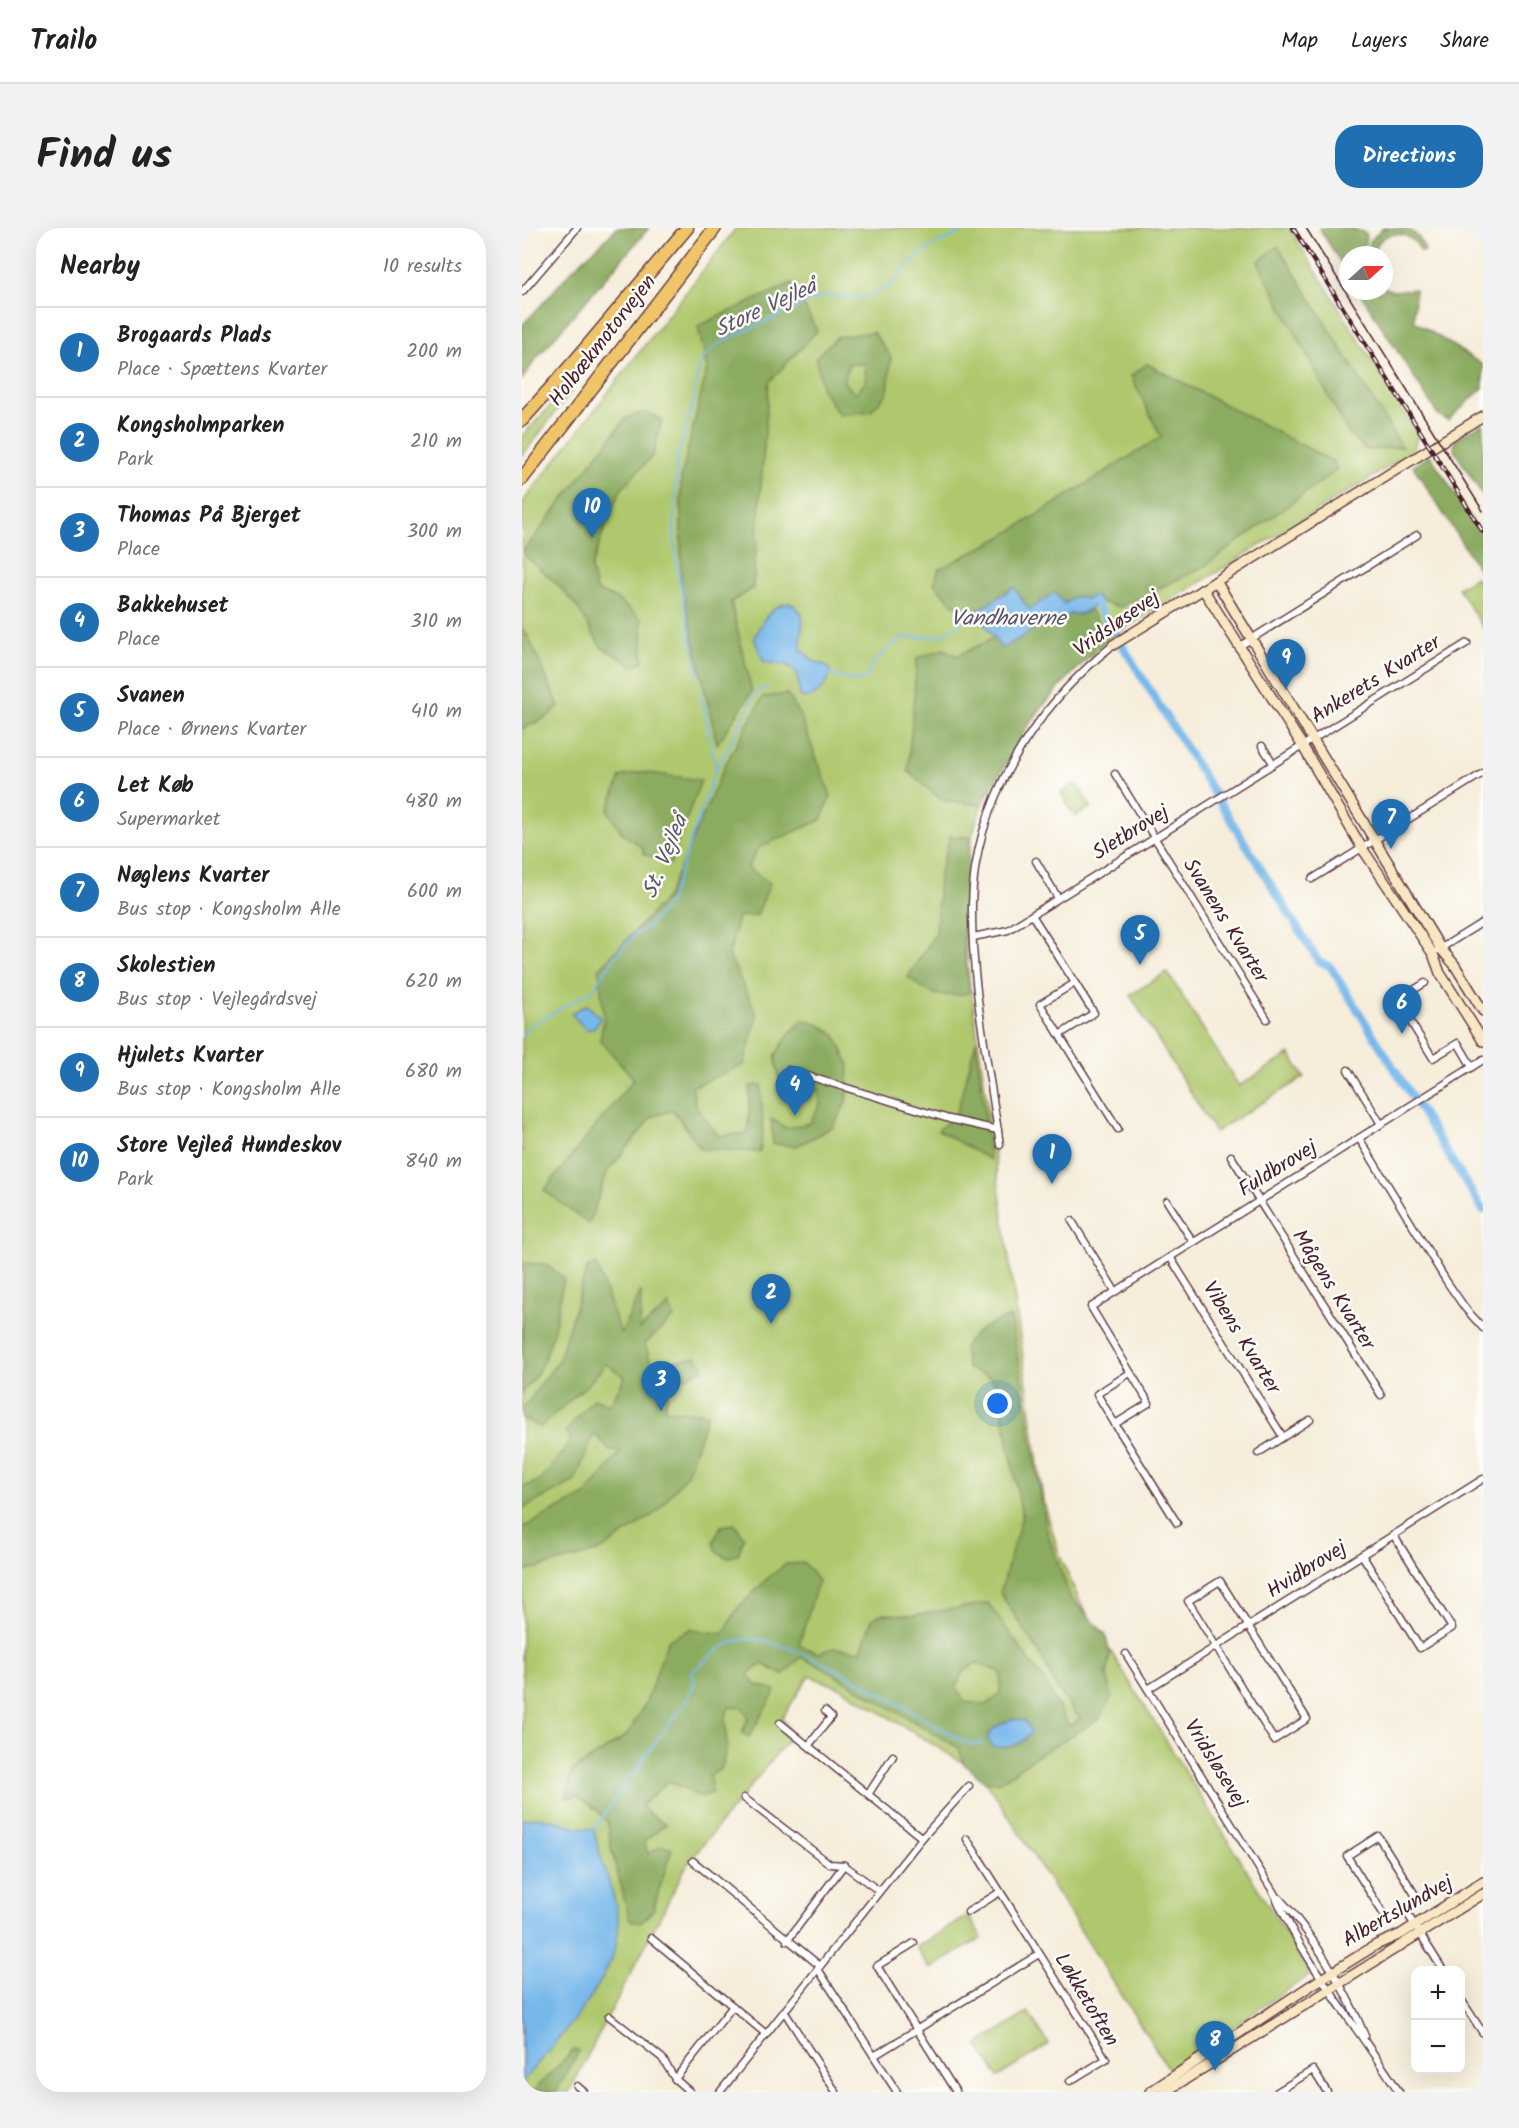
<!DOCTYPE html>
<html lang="en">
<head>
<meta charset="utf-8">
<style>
	body { margin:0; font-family:Kalam,sans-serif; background:#f2f2f2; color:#222 }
	.controls { position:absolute; right:18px; bottom:18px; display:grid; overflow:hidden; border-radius:12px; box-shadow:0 6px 24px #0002 }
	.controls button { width:54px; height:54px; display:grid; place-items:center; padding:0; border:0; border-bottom:2px solid #e0e0e0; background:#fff; color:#222; font:30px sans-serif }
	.compass { position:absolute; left:817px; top:18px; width:54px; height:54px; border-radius:50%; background:#fff; box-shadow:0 6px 24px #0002; rotate:69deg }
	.you { position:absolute; left:476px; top:1176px; width:21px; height:21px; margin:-15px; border:4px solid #fff; border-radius:50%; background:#1a73e8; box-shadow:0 0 0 9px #1a73e833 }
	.badge { display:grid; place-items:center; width:39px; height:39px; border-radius:50%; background:#1f6fb2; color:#fff; font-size:20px; font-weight:700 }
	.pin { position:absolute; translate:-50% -50px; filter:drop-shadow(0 2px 3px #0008) }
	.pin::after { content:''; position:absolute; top:32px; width:21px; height:18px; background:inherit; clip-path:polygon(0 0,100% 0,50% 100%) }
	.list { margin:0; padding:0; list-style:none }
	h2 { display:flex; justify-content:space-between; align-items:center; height:78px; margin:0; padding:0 24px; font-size:26px }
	h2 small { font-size:20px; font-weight:400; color:#767676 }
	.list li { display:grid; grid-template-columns:39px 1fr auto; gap:18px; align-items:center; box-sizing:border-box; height:90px; padding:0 24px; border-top:2px solid #e0e0e0 }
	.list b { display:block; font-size:22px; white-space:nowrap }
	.list p { margin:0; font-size:20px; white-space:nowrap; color:#767676 }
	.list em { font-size:20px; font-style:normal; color:#767676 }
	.map { position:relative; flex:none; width:961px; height:1864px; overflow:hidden; border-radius:24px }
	header { display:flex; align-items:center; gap:36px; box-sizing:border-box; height:84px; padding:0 30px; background:#fff; border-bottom:2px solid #e0e0e0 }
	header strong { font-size:28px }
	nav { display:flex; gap:33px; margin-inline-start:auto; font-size:21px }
	.intro { display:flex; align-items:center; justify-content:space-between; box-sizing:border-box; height:144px; padding:0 36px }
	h1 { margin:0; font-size:42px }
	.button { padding:15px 27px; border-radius:24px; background:#1f6fb2; color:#fff; font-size:21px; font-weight:700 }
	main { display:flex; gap:36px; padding:0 36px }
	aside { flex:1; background:#fff; border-radius:24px; box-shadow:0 6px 24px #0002 }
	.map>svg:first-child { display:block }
	.green { fill:#afc86d; stroke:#7c744c; stroke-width:1.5 }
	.forest { fill:#8bac60; stroke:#6a6646; stroke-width:1.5; fill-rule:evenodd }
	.water { fill:#77b8eb; stroke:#606c8b; stroke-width:1.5 }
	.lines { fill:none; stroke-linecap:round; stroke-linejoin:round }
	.stream { stroke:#77b8eb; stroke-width:2 }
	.canal { stroke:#77b8eb; stroke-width:8 }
	.street-casing { stroke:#643e45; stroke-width:9 }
	.secondary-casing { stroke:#643e45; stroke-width:12 }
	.highway-casing { stroke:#643e45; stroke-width:15 }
	.street { stroke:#fff; stroke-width:6 }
	.secondary { stroke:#f9e7c3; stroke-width:9 }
	.highway { stroke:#f0c469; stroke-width:12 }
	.tram { stroke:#4a1f2b; stroke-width:1.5 }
	.rail-casing { stroke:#4a1f2b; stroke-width:4.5 }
	.rail { stroke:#fdfcf7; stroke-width:2; stroke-dasharray:7; stroke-linecap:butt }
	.labels { text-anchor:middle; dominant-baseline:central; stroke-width:5; stroke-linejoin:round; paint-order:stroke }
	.street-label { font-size:21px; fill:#4a1f2b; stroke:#fdfcf7 }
	.water-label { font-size:22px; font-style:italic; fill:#5a556e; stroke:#fdfcf7 }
</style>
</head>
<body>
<header>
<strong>Trailo</strong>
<nav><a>Map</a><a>Layers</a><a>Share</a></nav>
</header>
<div class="intro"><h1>Find us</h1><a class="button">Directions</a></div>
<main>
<aside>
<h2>Nearby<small>10 results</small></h2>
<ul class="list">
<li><span class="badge">1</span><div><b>Brogaards Plads</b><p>Place · Spættens Kvarter</p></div><em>200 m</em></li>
<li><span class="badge">2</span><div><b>Kongsholmparken</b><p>Park</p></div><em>210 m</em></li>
<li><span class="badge">3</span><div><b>Thomas På Bjerget</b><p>Place</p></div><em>300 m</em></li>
<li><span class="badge">4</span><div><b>Bakkehuset</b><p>Place</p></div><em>310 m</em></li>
<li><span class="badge">5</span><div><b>Svanen</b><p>Place · Ørnens Kvarter</p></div><em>410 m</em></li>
<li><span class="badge">6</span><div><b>Let Køb</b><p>Supermarket</p></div><em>480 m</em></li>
<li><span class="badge">7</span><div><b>Nøglens Kvarter</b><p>Bus stop · Kongsholm Alle</p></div><em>600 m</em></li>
<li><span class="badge">8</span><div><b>Skolestien</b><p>Bus stop · Vejlegårdsvej</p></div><em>620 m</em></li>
<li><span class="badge">9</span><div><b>Hjulets Kvarter</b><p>Bus stop · Kongsholm Alle</p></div><em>680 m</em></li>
<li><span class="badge">10</span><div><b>Store Vejleå Hundeskov</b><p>Park</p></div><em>840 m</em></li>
</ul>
</aside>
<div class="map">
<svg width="961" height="1864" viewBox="0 0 961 1864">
	<rect width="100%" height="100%" fill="#fdfcf7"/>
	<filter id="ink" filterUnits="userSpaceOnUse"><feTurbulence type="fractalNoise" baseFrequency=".0167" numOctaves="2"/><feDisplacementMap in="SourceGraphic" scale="12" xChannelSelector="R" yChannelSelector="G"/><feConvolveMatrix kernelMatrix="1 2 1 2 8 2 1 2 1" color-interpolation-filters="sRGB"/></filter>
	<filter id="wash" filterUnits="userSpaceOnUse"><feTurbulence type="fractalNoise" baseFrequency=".008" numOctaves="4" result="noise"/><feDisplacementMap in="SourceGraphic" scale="24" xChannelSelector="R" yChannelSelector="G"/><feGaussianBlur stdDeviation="1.35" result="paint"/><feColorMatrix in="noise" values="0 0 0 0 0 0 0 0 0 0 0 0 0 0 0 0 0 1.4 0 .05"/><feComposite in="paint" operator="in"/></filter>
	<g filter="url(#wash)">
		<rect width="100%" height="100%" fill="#f6edda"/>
		<g class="green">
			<path d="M214,0H767L896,206L891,224L587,410C535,458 490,509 461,575C440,623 442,690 446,741L521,1271L537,1326L558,1374L789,1746L647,1842L470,1562L448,1539L319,1460L287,1448L260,1490L270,1507L166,1635L47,1864H0V275Z"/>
			<polygon points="45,160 49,164 0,228 0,208"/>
			<polygon points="954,349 961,361 961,400 936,360"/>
			<polygon points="554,555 569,579 553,589 539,565"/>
			<polygon points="645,744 717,858 768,826 782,849 693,904 608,767"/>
			<polygon points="446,1688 460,1710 408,1741 394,1719"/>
			<polygon points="506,1784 527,1816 476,1849 455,1817"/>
		</g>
		<g class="forest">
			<path d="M94,0H127L13,132L0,152V97C19,79 33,61 50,42C64,27 81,17 94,0Z"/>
			<polygon points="797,0 829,0 844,5 842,27 826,27 826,46"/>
			<path d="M861,0C883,0 897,0 903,23L899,24C890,0 855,0 852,27H845L848,13Z"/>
			<polygon points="756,18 880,219 844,222 826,205 736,34"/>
			<polygon points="270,55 295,103 247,154 231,360 209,374 230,464 195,516 159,356 159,250 185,141 176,98"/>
			<polygon points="862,59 871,63 893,61 892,93 961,137 961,160 926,192 916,187 837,63 862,63"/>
			<path d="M351,104L369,129L366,164L349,183L317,187L300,161L294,129L315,109ZM327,136H343L344,154L333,165L321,153Z"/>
			<polygon points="625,136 812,234 815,242 681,339 598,379 578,374 573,367 565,371 555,368 542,376 507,382 492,359 454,384 431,376 412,355 417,341 478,310 639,209 609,148"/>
			<polygon points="123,184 140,192 131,227 98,263 81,305 69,340 74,362 98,373 120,392 121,433 112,438 79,419 55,379 36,357 0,325 104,190"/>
			<polygon points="961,195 961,268 932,222 933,212"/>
			<polygon points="908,227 961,310 961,348 891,238"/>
			<polygon points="568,382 587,410 547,448 512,487 460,577 419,572 386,543 395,430 422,421 435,428 472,410 480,421 516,399 528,400 548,386 559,386"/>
			<polygon points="0,401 6,408 37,478 25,489 0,501"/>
			<polygon points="265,466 277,485 309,568 299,592 236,620 226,640 248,655 235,687 216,689 207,727 235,787 222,837 170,859 174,878 196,908 226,905 228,858 239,857 241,902 238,924 179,921 151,882 130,889 85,944 67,996 22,962 112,851 78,812 82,791 77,741 145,669 204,535 241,469"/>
			<polygon points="119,544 179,552 148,636 122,626 120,619 101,606 86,583 98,549"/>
			<path d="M428,608L448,609L441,714L447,765C418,770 408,768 386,749L414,705L417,648Z"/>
			<polygon points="281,792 298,797 313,807 327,836 325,873 311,899 275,918 251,916 249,891 264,900 288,895 298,876 297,863 276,861 257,851 253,828 267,806"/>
			<polygon points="454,813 468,932 416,902 434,887"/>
			<path d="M2,1035L23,1036L42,1050C34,1090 30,1135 0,1164Z"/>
			<polygon points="74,1036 99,1106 119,1063 118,1101 147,1077 152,1089 123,1116 130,1138 175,1129 182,1141 147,1156 143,1182 186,1185 165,1246 135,1284 78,1323 0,1344 0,1300 65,1266 98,1224 87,1222 72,1205 53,1253 0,1281 0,1260 20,1251 49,1212 44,1203 72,1170 88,1177 103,1149 84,1136 66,1156 18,1199 0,1190 0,1182 37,1132 65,1040"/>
			<path d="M489,1089L525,1304L548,1369L583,1406L588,1425L585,1448L590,1468L577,1491L510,1531L480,1553L463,1554L442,1536L437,1520L299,1439L279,1429L261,1447L241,1436L226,1445L232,1456L254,1462L227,1509L220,1505L226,1490L221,1480L207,1479L203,1491L205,1517L200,1540L188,1548L190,1565L178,1569L147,1553L119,1578L130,1588L144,1596L122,1613L126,1626L140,1618L150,1620L131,1682L119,1695L108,1692L89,1620L86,1595L75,1582L55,1568L44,1570L50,1543L105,1507L124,1474L146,1412L169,1401L201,1406L215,1381L246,1350L264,1336L282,1335L296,1353L277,1417L296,1425L312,1420L339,1423L350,1391L359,1386L393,1387L466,1375L520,1450L547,1498L558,1491L535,1460L517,1424L478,1365L500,1288L476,1160L468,1149L445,1140L442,1120C453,1101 468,1095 489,1089ZM454,1435L479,1444L478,1466L464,1477L443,1474L434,1459L440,1445Z"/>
			<polygon points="213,1296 222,1310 216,1326 206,1330 195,1324 191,1314 199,1298"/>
			<polygon points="53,1821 57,1823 34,1864 10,1864"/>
		</g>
		<g class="water">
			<polygon points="492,359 507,382 533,364 542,376 555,368 565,371 573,367 578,374 559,386 548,386 528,400 516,399 480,421 454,384"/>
			<path d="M267,375C292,386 274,406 280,422L291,433L305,438L308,444C306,457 291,475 278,468L275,445L265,437L242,434L232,410C240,394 248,377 267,375Z"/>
			<polygon points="65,777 79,790 73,799 64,802 49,785"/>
			<path d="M490,1491L503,1493L509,1504C499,1518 488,1520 471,1519L465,1510L472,1500Z"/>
			<path d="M12,1589C35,1591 51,1601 72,1601C77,1632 92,1659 96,1690C102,1746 33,1813 0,1854V1592Z"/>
		</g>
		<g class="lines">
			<g class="stream">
				<polyline points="306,446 334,453 343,451 352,434 379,410 419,408 454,384"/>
				<polyline points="177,449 155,340 152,306 155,230 171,176 178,135 188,122 201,113 286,74 306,67 332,70 348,67 368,58 387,35 414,16 442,3 481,0"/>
				<polyline points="195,541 236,462 246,460"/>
				<polyline points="0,807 13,795 71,762 96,724 114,705 125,700 147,674 194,541 179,462"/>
				<path d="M72,1601L100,1562L104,1550L116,1542L123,1528L164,1474L173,1454L170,1444C186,1431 197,1417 219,1412C261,1401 403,1492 446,1516H461"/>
			</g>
			<polyline class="canal" points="575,377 797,734 808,738 961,982"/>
		</g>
	</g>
	<g filter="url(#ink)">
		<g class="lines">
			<g class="street-casing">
				<g id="street">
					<polyline points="0,64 55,0"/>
					<polyline points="718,418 895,307"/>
					<polyline points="740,518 751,535"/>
					<polyline points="593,546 745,791"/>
					<polyline points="514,633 536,670"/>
					<polyline points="790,651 961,545"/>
					<polyline points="510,687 553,755 518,776 596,901"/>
					<polyline points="451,709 486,702 945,415"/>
					<polyline points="916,722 961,694"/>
					<polyline points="903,755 875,772 911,830 936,815 950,839"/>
					<polyline points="537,807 572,785 553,755"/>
					<polyline points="266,842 427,891 476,902"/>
					<polyline points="826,842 859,896"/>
					<polyline points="837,910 925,1054 943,1080 961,1100"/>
					<path d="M478,917C467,838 449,758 450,677C452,573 512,481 591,417"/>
					<polyline points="709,928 859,1167"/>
					<polyline points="645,973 671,1014"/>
					<polyline points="550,993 593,1063"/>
					<polyline points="648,1029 761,1209"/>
					<polyline points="593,1196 575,1166 608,1145"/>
					<polyline points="736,1225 788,1192"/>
					<polyline points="655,1295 593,1196 627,1175 569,1079 961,832"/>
					<polyline points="840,1327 898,1420 930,1400 872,1308"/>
					<polygon points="698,1353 785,1491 752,1512 666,1373"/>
					<path d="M604,1426L752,1665C783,1737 835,1798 877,1864"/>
					<polyline points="626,1461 961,1251"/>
					<polyline points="258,1495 400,1610 447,1558"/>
					<polyline points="287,1517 309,1489 303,1483"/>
					<polyline points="347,1565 371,1528"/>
					<polyline points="222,1570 308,1636 322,1637 357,1663"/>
					<polygon points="856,1608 897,1673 866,1693 825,1628"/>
					<polyline points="445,1611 584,1831 548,1853"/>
					<polyline points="171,1633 298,1738"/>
					<path d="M757,1670C791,1706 824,1762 843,1808"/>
					<polyline points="883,1682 921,1742"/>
					<polyline points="446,1684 478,1664"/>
					<polyline points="129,1710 244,1806"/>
					<polyline points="265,1713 322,1637"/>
					<polyline points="392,1715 355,1738 434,1864"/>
					<polyline points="296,1741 375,1864"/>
					<polyline points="938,1770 961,1805"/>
					<polyline points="262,1783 314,1864"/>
					<polyline points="87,1788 140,1830 153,1851 168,1864"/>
					<polyline points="352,1828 517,1726"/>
					<polyline points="153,1851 211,1778"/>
					<polyline points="55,1858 62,1864"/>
					<polyline points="198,1864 400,1610"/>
					<polyline points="755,1864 791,1842 805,1864"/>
				</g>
			</g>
			<g class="secondary-casing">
				<g id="secondary">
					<polyline points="694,353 919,721 932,736 961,783"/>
					<polyline points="681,361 780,517 840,620 911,726 918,745 961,813"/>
					<polyline points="591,417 961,188"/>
					<polyline points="628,1864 788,1758 854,1717 879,1706 961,1654"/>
					<polyline points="643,1864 961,1666"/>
				</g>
			</g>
			<g class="highway-casing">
				<g id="highway">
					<polyline points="0,192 51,135 165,0"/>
					<polyline points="0,251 193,0"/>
				</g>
			</g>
			<use href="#street" class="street"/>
			<use href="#secondary" class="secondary"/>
			<use href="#highway" class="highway"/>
			<polyline class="tram" points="784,0 961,283"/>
			<g class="rail-casing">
				<polyline id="rail" points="771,0 961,304"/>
			</g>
			<use href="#rail" class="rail"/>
		</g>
	</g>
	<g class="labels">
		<g class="street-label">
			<text transform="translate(81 113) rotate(-52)">Holbækmotorvejen</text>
			<text transform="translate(595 396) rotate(-35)">Vridsløsevej</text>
			<text transform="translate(854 452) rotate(-32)">Ankerets Kvarter</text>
			<text transform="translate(609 605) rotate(-32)">Sletbrovej</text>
			<text transform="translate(703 693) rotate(58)">Svanens Kvarter</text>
			<text transform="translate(756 941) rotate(-32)">Fuldbrovej</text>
			<text transform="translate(811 1062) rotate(58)">Mågens Kvarter</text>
			<text transform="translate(719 1110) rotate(58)">Vibens Kvarter</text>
			<text transform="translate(785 1342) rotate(-32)">Hvidbrovej</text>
			<text transform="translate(693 1536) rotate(58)">Vridsløsevej</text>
			<text transform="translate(876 1684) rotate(-30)">Albertslundvej</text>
			<text transform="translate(564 1772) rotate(59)">Løkketoften</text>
		</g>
		<g class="water-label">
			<text transform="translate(244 81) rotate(-25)">Store Vejleå</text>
			<text x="486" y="391">Vandhaverne</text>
			<text transform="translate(144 629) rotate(-68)">St. Vejleå</text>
		</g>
	</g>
</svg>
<div class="controls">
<button>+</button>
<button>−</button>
</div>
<svg class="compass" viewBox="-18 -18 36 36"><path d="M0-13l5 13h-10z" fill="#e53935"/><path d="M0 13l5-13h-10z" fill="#767676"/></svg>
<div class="you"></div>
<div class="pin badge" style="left:530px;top:956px">1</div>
<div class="pin badge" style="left:249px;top:1096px">2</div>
<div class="pin badge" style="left:139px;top:1183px">3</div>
<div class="pin badge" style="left:273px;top:888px">4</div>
<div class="pin badge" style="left:618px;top:737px">5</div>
<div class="pin badge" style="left:880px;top:806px">6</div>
<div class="pin badge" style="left:869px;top:621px">7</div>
<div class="pin badge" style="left:693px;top:1843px">8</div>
<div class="pin badge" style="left:764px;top:461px">9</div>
<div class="pin badge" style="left:70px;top:310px">10</div>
</div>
</main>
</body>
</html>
